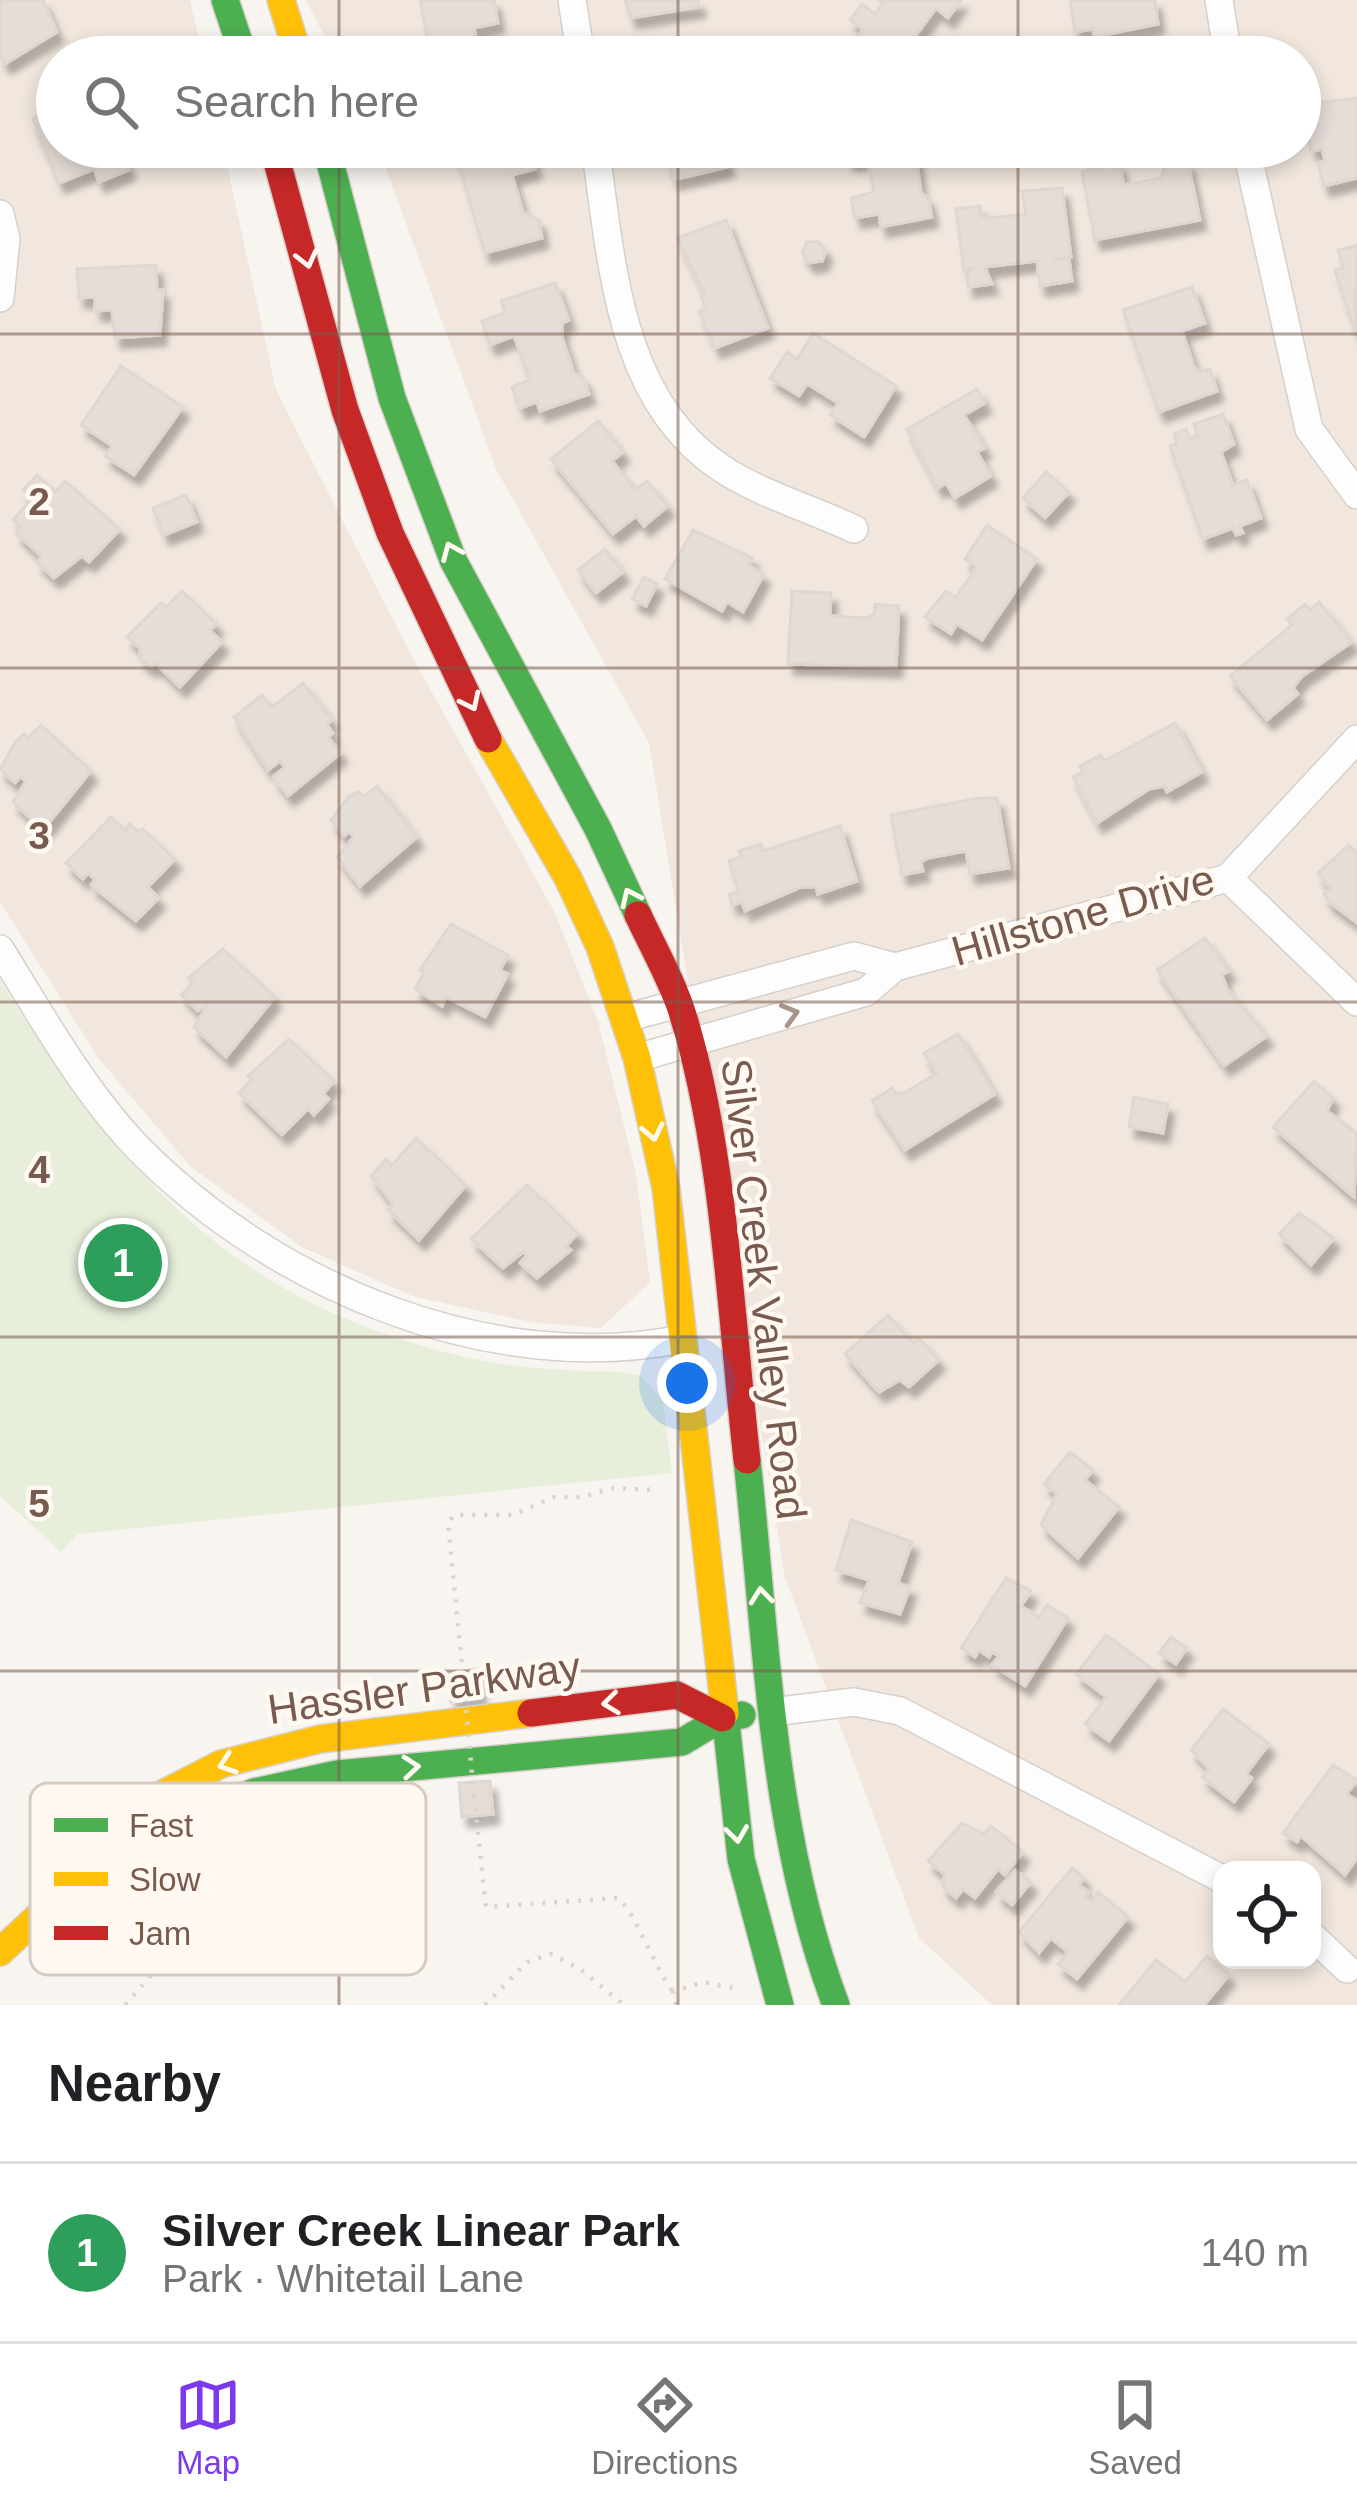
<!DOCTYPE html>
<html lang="en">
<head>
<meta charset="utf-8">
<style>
	body { margin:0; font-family:Arial,sans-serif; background:#f6f6f6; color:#202124 }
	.controls { position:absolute; right:36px; bottom:36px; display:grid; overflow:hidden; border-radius:24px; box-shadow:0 6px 18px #0003 }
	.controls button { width:108px; height:108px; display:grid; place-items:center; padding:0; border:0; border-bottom:3px solid #e0e0e0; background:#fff; color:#202124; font:60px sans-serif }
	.you { position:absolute; left:687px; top:1383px; width:42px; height:42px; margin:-30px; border:9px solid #fff; border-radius:50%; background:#1a73e8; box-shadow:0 0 0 18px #1a73e833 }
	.badge { display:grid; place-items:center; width:78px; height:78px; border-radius:50%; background:#7c3aed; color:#fff; font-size:39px; font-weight:700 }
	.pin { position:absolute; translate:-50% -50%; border:6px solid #fff; box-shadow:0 3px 12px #0006 }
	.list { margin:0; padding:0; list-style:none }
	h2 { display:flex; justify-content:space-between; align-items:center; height:156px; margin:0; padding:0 48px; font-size:51px }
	h2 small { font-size:39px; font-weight:400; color:#757577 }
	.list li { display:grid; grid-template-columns:78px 1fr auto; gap:36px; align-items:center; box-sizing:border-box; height:180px; padding:0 48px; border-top:3px solid #e0e0e0 }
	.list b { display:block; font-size:45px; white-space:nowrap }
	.list p { margin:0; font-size:39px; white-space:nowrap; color:#757577 }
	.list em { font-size:39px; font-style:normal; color:#757577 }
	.icon { flex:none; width:66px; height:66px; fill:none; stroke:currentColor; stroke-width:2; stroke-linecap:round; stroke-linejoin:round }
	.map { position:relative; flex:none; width:1357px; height:2005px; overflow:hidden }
	.search { position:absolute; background:#fff; box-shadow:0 6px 18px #0003; left:36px; right:36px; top:36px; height:132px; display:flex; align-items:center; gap:30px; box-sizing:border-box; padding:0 42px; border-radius:66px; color:#757577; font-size:45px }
	.sheet { height:336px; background:#fff }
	nav { display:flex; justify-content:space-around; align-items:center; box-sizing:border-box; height:168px; border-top:3px solid #e0e0e0; background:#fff; font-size:33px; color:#757577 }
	nav a { display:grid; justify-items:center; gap:6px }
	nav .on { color:#7c3aed }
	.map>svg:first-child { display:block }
	.residential { fill:#f1e7de; fill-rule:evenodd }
	.green { fill:#e7efdb }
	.building { fill:#e5ddd7; stroke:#e1d7d2; stroke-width:3; filter:url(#shadow) }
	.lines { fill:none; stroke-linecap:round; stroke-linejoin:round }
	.street-casing { stroke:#d6d0ca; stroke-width:30 }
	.fast-casing { stroke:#d8d0cb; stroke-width:30 }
	.slow-casing { stroke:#d8d0cb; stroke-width:30 }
	.jam-casing { stroke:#d8d0cb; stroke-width:30 }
	.path { stroke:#dad4d0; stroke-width:4.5; stroke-dasharray:3 9; stroke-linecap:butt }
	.street { stroke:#fefdfd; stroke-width:27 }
	.fast { stroke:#4caf50; stroke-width:27 }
	.slow { stroke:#ffc107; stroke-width:27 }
	.jam { stroke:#c62828; stroke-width:27 }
	.path-bridge { stroke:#dad4d0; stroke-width:4.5; stroke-dasharray:3 9; stroke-linecap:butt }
	.oneway { stroke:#fff9f2 }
	.oneway2 { stroke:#a7948b }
	.grid { fill:none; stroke:#785b4e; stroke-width:3; stroke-opacity:0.55 }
	.labels { text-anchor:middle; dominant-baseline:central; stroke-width:9; stroke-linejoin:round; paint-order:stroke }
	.street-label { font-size:42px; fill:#785b4e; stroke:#fff9f2 }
	.key { fill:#fff9f2; stroke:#d6cac1; stroke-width:3 }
	.key-label { font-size:33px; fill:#785b4e }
	.grid-label { font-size:39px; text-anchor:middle; font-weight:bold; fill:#785b4e; stroke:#fff9f2; stroke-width:9; stroke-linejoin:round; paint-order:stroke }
</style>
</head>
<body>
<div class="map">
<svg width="1357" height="2005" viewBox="0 0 1357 2005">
	<defs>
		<filter id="shadow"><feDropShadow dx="6" dy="10" stdDeviation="3" flood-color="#0004"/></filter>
	</defs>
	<rect width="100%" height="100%" fill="#f8f4f0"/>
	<g class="residential">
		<polygon points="0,0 190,0 203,57 57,57 57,147 223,147 276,390 409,651 554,911 598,1021 636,1174 650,1282 601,1328 530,1322 412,1296 302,1247 191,1167 99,1059 0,902"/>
		<path d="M306,0H1357V2005H992L919,1938L785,1577L649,743L496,469L378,147H1300V57H335ZM1222,1870H1312V1960H1222Z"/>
	</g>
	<path class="green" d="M0,980C124,1177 232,1304 470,1358C505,1366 542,1369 579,1371C600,1372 622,1369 642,1377L663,1401L672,1473L78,1534L61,1552L0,1496Z"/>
	<g class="building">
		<polygon points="0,0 43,0 57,32 5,64 0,55"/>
		<polygon points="420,0 494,0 498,23 474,28 480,57 431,57"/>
		<polygon points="625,0 698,0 699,7 631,18"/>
		<polygon points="878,0 961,0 948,18 936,8 914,38 925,48 918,57 869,57 853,43 863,30 850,20 862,4 875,14 883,3"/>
		<polygon points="1070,0 1155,0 1158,24 1094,37 1093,29 1075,32"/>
		<polygon points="1357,98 1357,178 1324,186 1318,163 1325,161 1322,149 1311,151 1308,133 1309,123 1317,121 1315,103"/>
		<polygon points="55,107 57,147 121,147 129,170 99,182 94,169 59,183 33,119"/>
		<polygon points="530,147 535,169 512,175 523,212 539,220 542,238 485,253 455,151"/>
		<polygon points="665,147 723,147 728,167 673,180"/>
		<polygon points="846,147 915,147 921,193 928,198 932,217 881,227 879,214 855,218 851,198 874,192 867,158 849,161"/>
		<polygon points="1119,162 1124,185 1161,178 1165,167 1188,162 1200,220 1095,240 1082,172"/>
		<polygon points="1062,188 1071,257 1052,259 1069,259 1072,281 1040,286 1037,261 985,267 992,284 968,287 967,273 972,269 964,270 956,209 980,206 981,216 988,218 1026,214 1022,191"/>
		<polygon points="726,220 768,328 715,348 699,311 706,308 701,295 705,294 677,238"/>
		<polygon points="807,242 819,242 826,251 822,261 809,263 802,253"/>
		<polygon points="1355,246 1357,245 1355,332 1335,270 1343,268 1338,250"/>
		<polygon points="156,265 157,290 163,290 160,335 115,338 112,310 95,311 95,297 79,298 77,269"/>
		<polygon points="555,283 569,320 562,323 562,337 574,373 583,377 589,394 540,411 537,402 520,408 512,387 530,380 514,336 490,345 482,321 505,313 501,301"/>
		<polygon points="1192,287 1205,323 1182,331 1194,367 1201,372 1210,369 1217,391 1159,412 1123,310"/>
		<polygon points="813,333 896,386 864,437 830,415 838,403 814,388 807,384 799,396 770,378 787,352 797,359"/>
		<polygon points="121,366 183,407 134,475 105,456 112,446 81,425"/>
		<polygon points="977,389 985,403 964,415 985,448 977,452 991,476 955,498 946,483 938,488 907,429"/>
		<polygon points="1223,414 1234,444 1221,452 1233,485 1247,480 1261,518 1240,526 1243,533 1236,535 1233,528 1203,539 1170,446 1177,443 1174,434 1186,429 1190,439 1198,436 1194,424"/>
		<polygon points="598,421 623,452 612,461 635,490 647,481 668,506 644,526 636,516 613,534 551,459"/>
		<polygon points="1046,472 1069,492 1045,518 1023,498"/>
		<polygon points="37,475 55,492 65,481 120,529 89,562 82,556 54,578 37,562 42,557 16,533 21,528 13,520 30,501 40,506 23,490"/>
		<polygon points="186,495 197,522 164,535 153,508"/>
		<polygon points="987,525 1037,559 982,640 957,624 951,634 925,617 946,591 956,597 972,574 976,566 965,559"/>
		<polygon points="693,530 753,558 748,565 764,574 743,612 727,602 722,611 665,579"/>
		<polygon points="605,549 623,572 596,593 578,570"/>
		<polygon points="644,577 657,584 646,606 632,599"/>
		<polygon points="182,591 217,624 210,630 222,642 180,687 155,663 152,667 141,661 140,649 127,637 161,603 166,607"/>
		<polygon points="792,591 831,593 830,616 867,618 874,615 875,604 899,606 896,667 788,664"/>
		<polygon points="1319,602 1352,642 1301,677 1293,688 1298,694 1267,720 1230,676 1292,625 1287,619 1305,604 1310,610"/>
		<polygon points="303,683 332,720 327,725 333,733 328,737 341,753 288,796 273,777 285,767 280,761 268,770 234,717 262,695 272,707"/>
		<polygon points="1175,723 1202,772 1167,792 1164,786 1149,789 1097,823 1073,777 1083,772 1080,766 1101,755 1104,761"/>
		<polygon points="41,725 91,771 43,830 13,802 26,781 21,777 15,783 0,769 16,741 24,734 28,738"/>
		<polygon points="377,786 417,837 360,886 337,857 354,837 349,832 344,836 331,820 349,796 359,792 363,797"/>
		<polygon points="978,798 997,798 1009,868 970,874 966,851 928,858 921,862 923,871 902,875 891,815"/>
		<polygon points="111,817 125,830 130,824 138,832 143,829 175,859 148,887 159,898 136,921 91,885 95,880 88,873 83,879 66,863"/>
		<polygon points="840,826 857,881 818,894 816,887 801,887 745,911 742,902 732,905 729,894 739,892 729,861 741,857 739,851 761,844 763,851"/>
		<polygon points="1349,845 1357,853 1357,923 1329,902 1324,894 1330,888 1318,873"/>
		<polygon points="451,924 508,955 500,970 508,974 485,1017 446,997 442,1006 415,989 424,973 420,970"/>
		<polygon points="1205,938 1229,971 1222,975 1227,989 1267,1036 1224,1066 1157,970"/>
		<polygon points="223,949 275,997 226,1057 194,1027 207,1006 198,1011 181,995 193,983 188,978"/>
		<polygon points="958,1034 995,1094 905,1150 872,1101 892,1088 896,1094 904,1093 937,1073 924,1053"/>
		<polygon points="289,1039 334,1081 323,1094 329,1099 314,1115 308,1109 282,1135 239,1093 251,1080 248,1076"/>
		<polygon points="1314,1081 1333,1098 1327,1111 1357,1133 1354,1197 1273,1127"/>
		<polygon points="1134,1097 1168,1104 1163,1133 1129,1127"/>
		<polygon points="416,1138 466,1185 419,1240 388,1210 393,1204 371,1176 386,1159 392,1165"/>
		<polygon points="527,1185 578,1233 566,1246 571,1250 537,1278 520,1263 527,1255 523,1252 503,1268 471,1239"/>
		<polygon points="1299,1213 1334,1238 1311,1265 1279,1234"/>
		<polygon points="888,1315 913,1343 919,1338 939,1360 909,1387 900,1380 879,1392 845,1354"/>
		<polygon points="1070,1452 1093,1470 1085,1480 1119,1507 1078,1558 1041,1525 1057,1494 1044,1484"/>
		<polygon points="851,1520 912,1542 898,1583 910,1587 900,1614 860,1603 869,1580 836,1570"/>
		<polygon points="1006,1578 1031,1591 1021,1606 1039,1617 1047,1605 1068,1618 1025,1686 992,1665 999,1656 992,1652 989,1657 979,1650 975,1657 961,1648"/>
		<polygon points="1106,1635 1159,1674 1109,1741 1085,1724 1106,1697 1076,1674"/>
		<polygon points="1171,1637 1187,1648 1176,1664 1159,1653"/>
		<polygon points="477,1669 481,1698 451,1702 448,1673"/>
		<polygon points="1223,1709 1269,1744 1246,1774 1252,1778 1234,1802 1202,1777 1209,1769 1191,1750"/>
		<polygon points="1333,1765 1357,1780 1347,1794 1357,1801 1357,1858 1345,1875 1301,1836 1297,1842 1283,1833"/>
		<polygon points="490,1781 493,1814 462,1817 459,1783"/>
		<polygon points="962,1823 984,1834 991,1826 1023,1852 1005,1875 998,1869 975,1898 963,1889 956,1898 943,1887 944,1874 928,1861"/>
		<polygon points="1072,1868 1084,1878 1079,1885 1089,1892 1086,1897 1091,1901 1098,1892 1128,1917 1077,1979 1058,1964 1068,1952 1051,1938 1039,1953 1019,1932"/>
		<polygon points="1015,1870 1031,1882 1012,1905 996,1892"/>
		<polygon points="1207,1956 1229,1975 1204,2005 1119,2005 1156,1960 1185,1982"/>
	</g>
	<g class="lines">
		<g class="street-casing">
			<g id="street">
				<polyline points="572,0 581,57"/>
				<polyline points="1219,0 1228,57"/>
				<path d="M595,147C612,259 617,399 721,468C760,494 812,509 854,529"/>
				<polyline points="1246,147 1309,429 1357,495"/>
				<polyline points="0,214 6,239 0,298"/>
				<polyline points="1228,878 1357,1002"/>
				<path d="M0,949C42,1017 85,1094 141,1151C276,1287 491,1377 682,1339"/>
				<polyline points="626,1018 854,956 895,967"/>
				<polyline points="637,1058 866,992 895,967 1228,878 1357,739"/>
				<polyline points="772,1712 854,1702 900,1711 1222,1879"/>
				<polyline points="1312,1936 1347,1969"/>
			</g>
		</g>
		<g class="fast-casing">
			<g id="fast">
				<polyline points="225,0 244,57"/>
				<polyline points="326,147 392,398 453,560 598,829 638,915"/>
				<path d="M747,1460C767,1642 771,1833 836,2005"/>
				<polyline points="725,1713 741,1859 780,2005"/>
				<polyline points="100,1859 254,1792 337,1774 682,1742 722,1718 742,1715"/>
			</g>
		</g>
		<g class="slow-casing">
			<g id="slow">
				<polyline points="281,0 299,57"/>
				<polyline points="488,739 568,878 600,947 637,1058 666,1188 725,1713"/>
				<polyline points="0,1952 100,1859 132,1810 221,1764 320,1739 531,1713"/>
			</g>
		</g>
		<g class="jam-casing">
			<g id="jam">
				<polyline points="273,147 345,410 390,533 488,739"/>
				<path d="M638,915C652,945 669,975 680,1006C724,1139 731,1320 747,1460"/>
				<polyline points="531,1713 677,1695 722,1718"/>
			</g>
		</g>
		<g class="path">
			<polyline points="463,1674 448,1523 454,1515 513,1515 554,1497 583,1497 611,1488 659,1490"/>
			<path d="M474,1796L486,1907L618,1898C636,1914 654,1966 673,1992"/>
			<path d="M125,2005C180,1943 202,1912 276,1870C308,1852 321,1834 360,1837"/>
			<polyline points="485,2005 527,1962 551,1954 580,1969 624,2005"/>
			<polyline points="676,2005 673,1992 703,1982 733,1988"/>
		</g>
		<use href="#street" class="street"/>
		<use href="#fast" class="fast"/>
		<use href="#slow" class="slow"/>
		<use href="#jam" class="jam"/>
		<polyline class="path-bridge" points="463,1674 474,1796"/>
	</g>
	<defs><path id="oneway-chevron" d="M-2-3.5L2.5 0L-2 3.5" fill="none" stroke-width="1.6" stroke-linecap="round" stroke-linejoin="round" transform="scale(3)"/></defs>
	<g class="oneway">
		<use href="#oneway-chevron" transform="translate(307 259) rotate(76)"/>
		<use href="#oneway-chevron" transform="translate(451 551) rotate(-113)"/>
		<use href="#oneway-chevron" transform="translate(471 702) rotate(64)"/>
		<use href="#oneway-chevron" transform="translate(630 897) rotate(-115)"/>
		<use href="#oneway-chevron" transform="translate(653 1132) rotate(78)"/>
		<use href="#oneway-chevron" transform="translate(761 1596) rotate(-96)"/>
		<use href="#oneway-chevron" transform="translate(611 1703) rotate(173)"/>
		<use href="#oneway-chevron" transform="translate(227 1764) rotate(161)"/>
		<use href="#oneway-chevron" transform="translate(411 1767) rotate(-5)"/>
		<use href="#oneway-chevron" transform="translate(737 1834) rotate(82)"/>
	</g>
	<use class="oneway2" href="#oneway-chevron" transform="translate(790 1014) rotate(-16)"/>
	<path class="grid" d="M339,0V57M678,0V57M1018,0V57M339,147V2005M678,147V2005M1018,147V2005M0,334H1357M0,668H1357M0,1002H1357M0,1337H1357M0,1671H1357"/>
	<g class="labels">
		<g class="street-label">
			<text transform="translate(1083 915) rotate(-16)">Hillstone Drive</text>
			<text transform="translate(764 1289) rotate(83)">Silver Creek Valley Road</text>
			<text transform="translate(424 1688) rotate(-8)">Hassler Parkway</text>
		</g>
	</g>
	<rect x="30" y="1783" width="396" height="192" rx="18" class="key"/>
	<rect x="54" y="1818" width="54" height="14" fill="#4caf50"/>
	<rect x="54" y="1872" width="54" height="14" fill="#ffc107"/>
	<rect x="54" y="1926" width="54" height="14" fill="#c62828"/>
	<g class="key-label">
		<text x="129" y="1837">Fast</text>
		<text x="129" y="1891">Slow</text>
		<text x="129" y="1945">Jam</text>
	</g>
	<g class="grid-label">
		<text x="39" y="515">2</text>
		<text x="39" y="849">3</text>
		<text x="39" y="1183">4</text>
		<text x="39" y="1517">5</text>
	</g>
</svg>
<div class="controls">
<button><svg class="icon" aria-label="locate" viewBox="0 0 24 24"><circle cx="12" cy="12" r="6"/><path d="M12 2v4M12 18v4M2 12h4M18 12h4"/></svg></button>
</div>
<div class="you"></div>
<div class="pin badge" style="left:123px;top:1263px;background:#2e9e5b">1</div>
<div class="search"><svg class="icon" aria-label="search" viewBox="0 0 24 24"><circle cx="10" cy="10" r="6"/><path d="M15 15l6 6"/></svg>Search here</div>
</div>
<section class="sheet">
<h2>Nearby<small></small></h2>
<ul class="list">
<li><span class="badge" style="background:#2e9e5b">1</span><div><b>Silver Creek Linear Park</b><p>Park · Whitetail Lane</p></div><em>140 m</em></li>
</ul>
</section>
<nav>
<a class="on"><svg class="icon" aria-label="map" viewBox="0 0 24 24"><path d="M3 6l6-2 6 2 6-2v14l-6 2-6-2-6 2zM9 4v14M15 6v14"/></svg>Map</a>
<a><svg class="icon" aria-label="directions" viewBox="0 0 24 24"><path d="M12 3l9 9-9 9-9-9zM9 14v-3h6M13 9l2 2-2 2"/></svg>Directions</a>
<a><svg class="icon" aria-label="saved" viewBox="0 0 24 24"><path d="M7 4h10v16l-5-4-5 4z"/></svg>Saved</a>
</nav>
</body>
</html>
